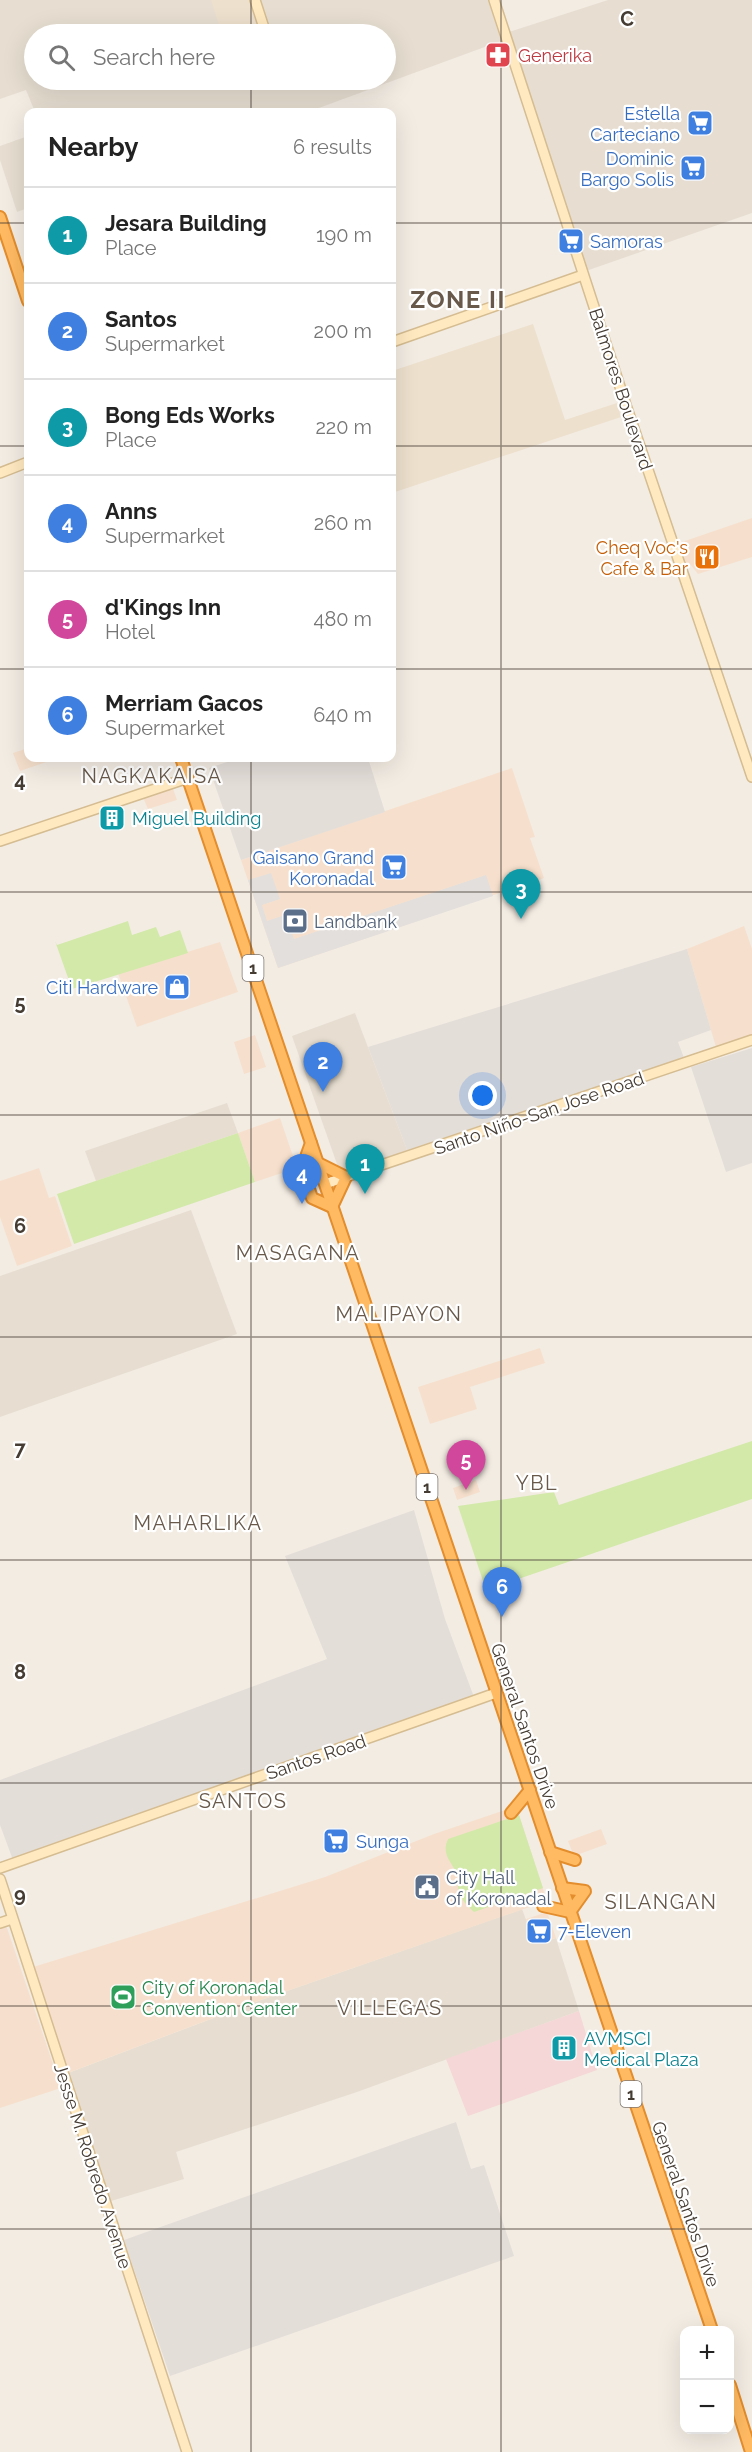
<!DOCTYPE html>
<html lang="en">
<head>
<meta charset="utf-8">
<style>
	body { margin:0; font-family:Raleway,sans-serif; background:#f6f6f6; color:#222 }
	.controls { position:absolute; right:18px; bottom:18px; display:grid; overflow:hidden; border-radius:12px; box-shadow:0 6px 24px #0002 }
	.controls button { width:54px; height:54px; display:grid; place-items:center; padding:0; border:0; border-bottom:2px solid #e0e0e0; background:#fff; color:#222; font:30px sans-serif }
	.you { position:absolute; left:483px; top:1096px; width:21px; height:21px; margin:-15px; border:4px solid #fff; border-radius:50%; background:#1a73e8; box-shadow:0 0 0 9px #1a73e833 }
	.badge { display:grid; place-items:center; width:39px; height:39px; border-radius:50%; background:#ff180e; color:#fff; font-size:20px; font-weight:700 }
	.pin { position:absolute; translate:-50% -50px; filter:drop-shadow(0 2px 3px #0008) }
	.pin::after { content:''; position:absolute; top:32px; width:21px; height:18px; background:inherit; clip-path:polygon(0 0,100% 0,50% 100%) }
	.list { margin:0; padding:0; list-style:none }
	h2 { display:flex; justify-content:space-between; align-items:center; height:78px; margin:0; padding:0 24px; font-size:26px }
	h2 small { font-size:20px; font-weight:400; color:#767676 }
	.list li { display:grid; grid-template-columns:39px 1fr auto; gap:18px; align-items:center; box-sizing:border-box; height:96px; padding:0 24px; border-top:2px solid #e0e0e0 }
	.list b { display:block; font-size:22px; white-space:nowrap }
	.list p { margin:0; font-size:20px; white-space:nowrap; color:#767676 }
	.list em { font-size:20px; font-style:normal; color:#767676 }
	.icon { flex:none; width:33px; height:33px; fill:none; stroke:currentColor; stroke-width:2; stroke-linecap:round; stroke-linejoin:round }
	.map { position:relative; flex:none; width:752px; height:2452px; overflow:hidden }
	.search { position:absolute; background:#fff; box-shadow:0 6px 24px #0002; left:24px; top:24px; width:372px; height:66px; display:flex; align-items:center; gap:15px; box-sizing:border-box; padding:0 21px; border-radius:33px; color:#767676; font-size:22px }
	.panel { position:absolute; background:#fff; box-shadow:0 6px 24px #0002; left:24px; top:108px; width:372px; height:654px; border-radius:12px }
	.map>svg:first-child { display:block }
	.residential { fill:#e7ded1; fill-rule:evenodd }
	.commercial { fill:#f6e0cd }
	.industrial { fill:#e4ded9 }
	.education { fill:#ede0cd }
	.medical { fill:#f4d7d6 }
	.green { fill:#d3e9aa }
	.parking { fill:#e3dfdc }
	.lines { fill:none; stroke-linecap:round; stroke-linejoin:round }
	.secondary-casing { stroke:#d5bc91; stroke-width:12 }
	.highway-casing { stroke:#e38d2d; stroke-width:14 }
	.secondary { stroke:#ffe9c1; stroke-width:9 }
	.highway { stroke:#ffba62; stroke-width:10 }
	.grid { fill:none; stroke:#453c33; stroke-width:1.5; stroke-opacity:0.55 }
	.labels { text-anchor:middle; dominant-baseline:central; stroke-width:4.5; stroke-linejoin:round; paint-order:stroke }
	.shield { fill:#fff; stroke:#7d7670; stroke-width:1.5 }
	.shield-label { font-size:16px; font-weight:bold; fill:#453c33 }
	.health-label { font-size:18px; fill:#be3a42; stroke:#fff; text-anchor:start }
	.shop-label { font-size:18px; fill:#366cbe; stroke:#fff; text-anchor:end }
	.street-label { font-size:18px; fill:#453c33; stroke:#fff }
	.food-label { font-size:18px; fill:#c56008; stroke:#fff; text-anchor:end }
	.culture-label { font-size:18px; fill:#0d838f; stroke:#fff; text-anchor:start }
	.service-label { font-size:18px; fill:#4e5e75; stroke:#fff; text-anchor:start }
	.leisure-label { font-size:18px; fill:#27864d; stroke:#fff; text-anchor:start }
	.neighbourhood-label { font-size:20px; letter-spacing:1.5px; fill:#68594a; stroke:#fff }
	.district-label { font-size:24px; font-weight:bold; letter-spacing:1.5px; fill:#68594a; stroke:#fff }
	.grid-label { font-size:20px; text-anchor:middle; font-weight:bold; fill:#453c33; stroke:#fff; stroke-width:4.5; stroke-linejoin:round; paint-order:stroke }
</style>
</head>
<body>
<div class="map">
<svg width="752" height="2452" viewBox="0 0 752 2452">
	<rect width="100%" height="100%" fill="#f3ece3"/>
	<g class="residential">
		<path d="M0,0H488L501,41L308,112H35L26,90L0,99ZM34,34H386V80H34Z"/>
		<polygon points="608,0 752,0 752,213 586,271 509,32"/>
		<polygon points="28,136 28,208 17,212 0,160 0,146"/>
		<polygon points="355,1013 407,1150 347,1172 338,1167 292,1036"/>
		<polygon points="227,1103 238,1133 96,1181 85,1151"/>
		<polygon points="191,1210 237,1334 0,1417 0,1276"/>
		<polygon points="522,1909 535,1944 556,1938 579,2011 357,2092 176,2152 184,2179 111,2201 68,2073 261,2000"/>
	</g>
	<g class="commercial">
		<polygon points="752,518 752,557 698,574 690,564 685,564 679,543"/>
		<polygon points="28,748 28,758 58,758 20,771 13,753"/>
		<polygon points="512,768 535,837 530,838 544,878 278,968 241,860"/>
		<polygon points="172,786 177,800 148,809 142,795"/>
		<polygon points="744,926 752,949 752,1035 716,1047 687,949"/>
		<polygon points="220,942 238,992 137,1027 118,973"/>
		<polygon points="255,1035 266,1067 244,1074 234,1042"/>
		<polygon points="280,1118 297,1168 255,1182 238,1133"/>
		<polygon points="39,1168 49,1198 55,1196 72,1246 17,1266 0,1217 0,1181"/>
		<polygon points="540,1348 545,1363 470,1387 477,1409 430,1424 418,1387"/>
		<polygon points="476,1480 480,1492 457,1500 453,1488"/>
		<polygon points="508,1809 511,1817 519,1815 547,1901 261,2000 68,2073 33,1967 325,1877 434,1834"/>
		<polygon points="601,1829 607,1844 574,1856 568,1841"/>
		<polygon points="547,1912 556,1938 535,1944 526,1919"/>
		<polygon points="6,1925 61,2088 0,2108 0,1927"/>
	</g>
	<g class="industrial">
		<polygon points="239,758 368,758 385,812 241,860 209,768"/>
		<polygon points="687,949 711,1030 678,1042 684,1058 407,1150 368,1047"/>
		<polygon points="752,1048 752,1163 726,1172 691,1067"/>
		<polygon points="414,1510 445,1619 474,1697 13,1860 0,1825 0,1780 327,1659 285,1556"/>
		<polygon points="456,2122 471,2169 484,2165 514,2256 170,2376 124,2240"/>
	</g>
	<g class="education">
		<polygon points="211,0 250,0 263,34 222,34"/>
		<polygon points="533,324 565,420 617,403 621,417 392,493 392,371"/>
	</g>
	<polygon class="medical" points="579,2011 597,2070 468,2116 446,2059"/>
	<g class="green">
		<polygon points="128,921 132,935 156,927 160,937 180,930 188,953 72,989 55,941 57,945"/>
		<polygon points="238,1133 255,1182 74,1244 57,1194"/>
		<polygon points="752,1441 752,1499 486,1590 458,1506 554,1492 559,1505"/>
		<path d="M519,1815L543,1888L474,1912C467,1906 459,1897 458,1888C457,1883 459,1879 457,1874C451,1861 441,1854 448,1839Z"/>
	</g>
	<polygon class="parking" points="271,873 280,899 262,905 267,921 285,915 294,939 486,875 493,896 278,968 248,880"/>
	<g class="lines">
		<g class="secondary-casing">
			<g id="secondary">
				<polyline points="255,0 266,34"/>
				<polyline points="494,0 626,405 752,777"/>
				<polyline points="392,342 583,275"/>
				<polyline points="0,473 28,462"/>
				<polyline points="0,841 188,778"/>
				<polyline points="325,1184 752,1040"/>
				<polyline points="0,1868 496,1693"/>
				<polyline points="0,1879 187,2452"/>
				<polyline points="0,1923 12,1919"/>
			</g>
		</g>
		<g class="highway-casing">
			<g id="highway">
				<polyline points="0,217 28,301"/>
				<polyline points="181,758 712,2330"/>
				<polyline points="311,1143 302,1168 312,1198 332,1207"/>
				<polyline points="318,1163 346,1177 332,1207"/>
				<polyline points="511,1813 530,1790"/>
				<polyline points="550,1852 575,1860"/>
				<polyline points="562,1888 585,1891 570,1912"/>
				<polyline points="543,1906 570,1912"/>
				<polyline points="730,2385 751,2452"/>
			</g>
		</g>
		<use href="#secondary" class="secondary"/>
		<use href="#highway" class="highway"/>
	</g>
	<path class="grid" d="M251,0V34M501,0V2452M251,80V112M0,223H28M392,223H752M0,446H28M392,446H752M0,669H28M392,669H752M251,758V2452M0,892H752M0,1115H752M0,1337H752M0,1560H752M0,1783H752M0,2006H752M0,2229H752"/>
	<defs>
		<g id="pharmacy-square" transform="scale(1.35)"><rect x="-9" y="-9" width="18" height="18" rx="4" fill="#e0444e" stroke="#fff"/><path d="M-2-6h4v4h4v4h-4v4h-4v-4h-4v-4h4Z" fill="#fff"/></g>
		<g id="supermarket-square" transform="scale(1.35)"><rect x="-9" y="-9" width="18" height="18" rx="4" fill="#3f7fe0" stroke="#fff"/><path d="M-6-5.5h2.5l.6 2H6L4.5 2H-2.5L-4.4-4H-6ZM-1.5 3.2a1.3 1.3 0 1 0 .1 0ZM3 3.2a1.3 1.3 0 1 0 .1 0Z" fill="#fff"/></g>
		<g id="restaurant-square" transform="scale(1.35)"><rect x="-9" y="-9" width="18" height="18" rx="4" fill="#e8710a" stroke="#fff"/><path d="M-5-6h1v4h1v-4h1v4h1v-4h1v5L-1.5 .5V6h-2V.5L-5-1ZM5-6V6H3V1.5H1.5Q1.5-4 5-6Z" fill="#fff"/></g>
		<g id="building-square" transform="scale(1.35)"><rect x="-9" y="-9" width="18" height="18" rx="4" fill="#0f9aa8" stroke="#fff"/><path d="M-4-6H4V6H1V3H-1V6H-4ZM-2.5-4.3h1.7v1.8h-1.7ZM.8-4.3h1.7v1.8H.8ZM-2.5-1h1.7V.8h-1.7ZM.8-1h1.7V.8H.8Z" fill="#fff"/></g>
		<g id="bank-square" transform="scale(1.35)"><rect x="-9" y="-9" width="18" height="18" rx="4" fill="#5c6f8a" stroke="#fff"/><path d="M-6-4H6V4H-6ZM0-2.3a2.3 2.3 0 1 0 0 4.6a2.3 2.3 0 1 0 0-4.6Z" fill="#fff"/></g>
		<g id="shop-square" transform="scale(1.35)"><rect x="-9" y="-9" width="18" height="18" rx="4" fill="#3f7fe0" stroke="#fff"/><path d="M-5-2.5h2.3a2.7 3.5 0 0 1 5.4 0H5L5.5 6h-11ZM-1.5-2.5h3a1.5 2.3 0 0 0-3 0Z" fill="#fff"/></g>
		<g id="civic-square" transform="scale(1.35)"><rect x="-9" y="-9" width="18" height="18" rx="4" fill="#5c6f8a" stroke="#fff"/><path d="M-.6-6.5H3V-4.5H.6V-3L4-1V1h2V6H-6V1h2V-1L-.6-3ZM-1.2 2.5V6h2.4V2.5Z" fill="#fff"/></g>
		<g id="stadium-square" transform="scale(1.35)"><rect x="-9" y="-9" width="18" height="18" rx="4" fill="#2e9e5b" stroke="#fff"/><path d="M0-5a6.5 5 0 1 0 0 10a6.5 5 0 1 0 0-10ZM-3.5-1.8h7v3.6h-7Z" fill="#fff"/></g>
	</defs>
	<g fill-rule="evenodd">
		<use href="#pharmacy-square" x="498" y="55"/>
		<use href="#supermarket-square" x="700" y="123"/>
		<use href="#supermarket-square" x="693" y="168"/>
		<use href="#supermarket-square" x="571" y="241"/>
		<use href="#restaurant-square" x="707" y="557"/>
		<use href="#building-square" x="112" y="818"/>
		<use href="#supermarket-square" x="394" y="867"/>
		<use href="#bank-square" x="295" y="921"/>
		<use href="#shop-square" x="177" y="987"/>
		<use href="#supermarket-square" x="336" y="1841"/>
		<use href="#civic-square" x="427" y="1887"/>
		<use href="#supermarket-square" x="539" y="1931"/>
		<use href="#stadium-square" x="123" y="1997"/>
		<use href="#building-square" x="564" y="2048"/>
	</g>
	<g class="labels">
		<g class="shield">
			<rect x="242.5" y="955" width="21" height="26" rx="4.5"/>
			<rect x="416.5" y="1474" width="21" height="26" rx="4.5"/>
			<rect x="620.5" y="2081" width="21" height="26" rx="4.5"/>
		</g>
		<g class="shield-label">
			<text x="253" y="968">1</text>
			<text x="427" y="1487">1</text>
			<text x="631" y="2094">1</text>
		</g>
		<g class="health-label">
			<text x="518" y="55">Generika</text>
		</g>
		<g class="shop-label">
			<text x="680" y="113">Estella<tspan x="680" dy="21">Carteciano</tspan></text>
			<text x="674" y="158">Dominic<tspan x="674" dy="21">Bargo Solis</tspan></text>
			<text x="590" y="241" text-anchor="start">Samoras</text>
			<text x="374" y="857">Gaisano Grand<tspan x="374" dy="21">Koronadal</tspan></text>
			<text x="158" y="987">Citi Hardware</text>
			<text x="356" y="1841" text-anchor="start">Sunga</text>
			<text x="558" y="1931" text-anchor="start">7-Eleven</text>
		</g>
		<g class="street-label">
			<text transform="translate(621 389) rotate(72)">Balmores Boulevard</text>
			<text transform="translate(539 1113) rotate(-19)">Santo Niño-San Jose Road</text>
			<text transform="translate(525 1726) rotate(71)">General Santos Drive</text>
			<text transform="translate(316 1757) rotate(-19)">Santos Road</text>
			<text transform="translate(93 2166) rotate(72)">Jesse M. Robredo Avenue</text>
			<text transform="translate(686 2204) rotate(71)">General Santos Drive</text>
		</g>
		<g class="food-label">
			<text x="688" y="547">Cheq Voc's<tspan x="688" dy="21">Cafe &amp; Bar</tspan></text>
		</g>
		<g class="culture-label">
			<text x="132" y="818">Miguel Building</text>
			<text x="584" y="2038">AVMSCI<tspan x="584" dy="21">Medical Plaza</tspan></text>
		</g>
		<g class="service-label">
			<text x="314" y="921">Landbank</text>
			<text x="446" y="1877">City Hall<tspan x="446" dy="21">of Koronadal</tspan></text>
		</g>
		<g class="leisure-label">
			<text x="142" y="1987">City of Koronadal<tspan x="142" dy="21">Convention Center</tspan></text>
		</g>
		<g class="neighbourhood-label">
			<text x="152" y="776">NAGKAKAISA</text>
			<text x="298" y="1253">MASAGANA</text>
			<text x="399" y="1314">MALIPAYON</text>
			<text x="537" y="1483">YBL</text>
			<text x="198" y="1523">MAHARLIKA</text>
			<text x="243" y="1801">SANTOS</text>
			<text x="661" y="1902">SILANGAN</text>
			<text x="390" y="2008">VILLEGAS</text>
		</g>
		<g class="district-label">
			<text x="458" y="299">ZONE II</text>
		</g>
	</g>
	<g class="grid-label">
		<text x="627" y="26">C</text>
		<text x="20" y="787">4</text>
		<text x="20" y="1010">5</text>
		<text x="20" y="1233">6</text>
		<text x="20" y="1456">7</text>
		<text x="20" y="1679">8</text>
		<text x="20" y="1902">9</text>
	</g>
</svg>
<div class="controls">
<button>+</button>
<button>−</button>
</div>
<div class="you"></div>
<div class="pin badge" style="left:365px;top:1194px;background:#0f9aa8">1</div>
<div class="pin badge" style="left:323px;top:1092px;background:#3f7fe0">2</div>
<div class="pin badge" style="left:521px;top:919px;background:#0f9aa8">3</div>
<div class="pin badge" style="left:302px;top:1204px;background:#3f7fe0">4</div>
<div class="pin badge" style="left:466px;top:1490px;background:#d1479c">5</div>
<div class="pin badge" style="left:502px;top:1617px;background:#3f7fe0">6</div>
<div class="search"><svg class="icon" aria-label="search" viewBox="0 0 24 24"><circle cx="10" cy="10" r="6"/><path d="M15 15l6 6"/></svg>Search here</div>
<section class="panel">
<h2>Nearby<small>6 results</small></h2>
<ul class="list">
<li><span class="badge" style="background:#0f9aa8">1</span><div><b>Jesara Building</b><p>Place</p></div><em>190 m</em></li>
<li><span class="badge" style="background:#3f7fe0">2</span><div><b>Santos</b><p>Supermarket</p></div><em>200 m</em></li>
<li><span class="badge" style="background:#0f9aa8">3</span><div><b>Bong Eds Works</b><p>Place</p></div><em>220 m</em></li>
<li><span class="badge" style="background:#3f7fe0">4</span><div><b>Anns</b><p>Supermarket</p></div><em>260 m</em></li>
<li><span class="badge" style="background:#d1479c">5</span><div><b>d'Kings Inn</b><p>Hotel</p></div><em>480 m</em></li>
<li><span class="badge" style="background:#3f7fe0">6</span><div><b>Merriam Gacos</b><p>Supermarket</p></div><em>640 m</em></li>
</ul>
</section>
</div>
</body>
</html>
